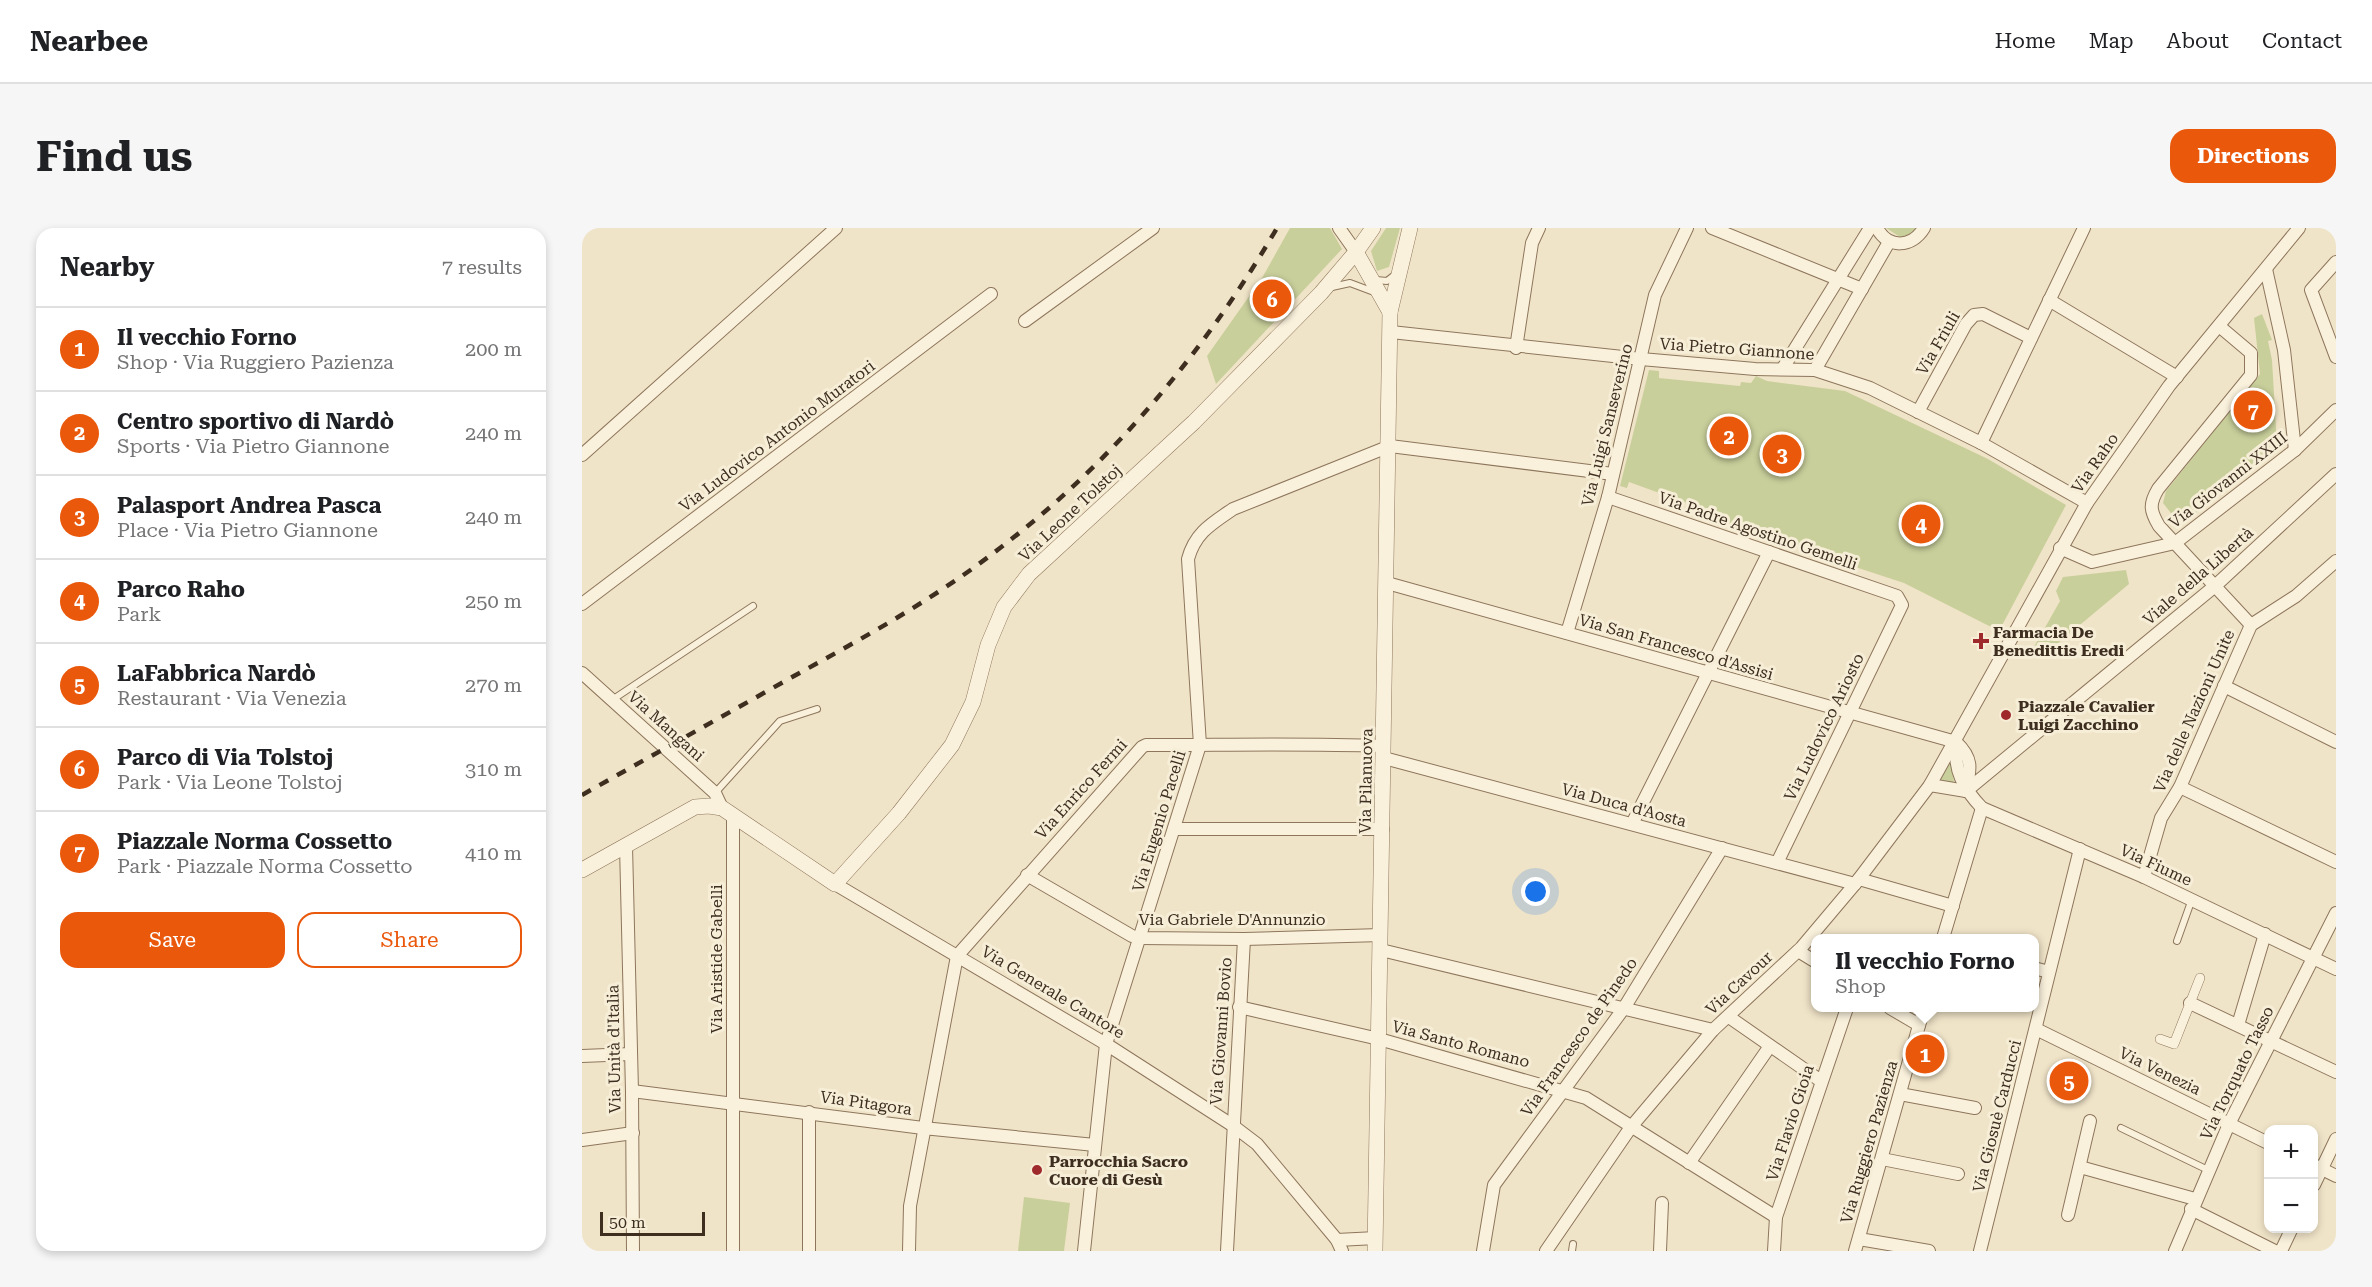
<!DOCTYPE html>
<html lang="en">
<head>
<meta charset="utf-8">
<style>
	body { margin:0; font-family:"Roboto Serif",serif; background:#f6f6f6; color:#202124 }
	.controls { position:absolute; right:18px; bottom:18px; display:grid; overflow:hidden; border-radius:12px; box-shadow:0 3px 9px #0003 }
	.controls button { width:54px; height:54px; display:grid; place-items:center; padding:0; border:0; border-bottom:2px solid #e0e0e0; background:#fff; color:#202124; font:30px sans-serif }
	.scale { position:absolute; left:18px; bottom:15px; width:105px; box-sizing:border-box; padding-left:6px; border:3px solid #3d2e20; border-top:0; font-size:16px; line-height:21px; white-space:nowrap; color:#3d2e20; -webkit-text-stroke:4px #f7eed8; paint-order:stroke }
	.you { position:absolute; left:954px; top:664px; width:21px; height:21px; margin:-15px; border:4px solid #fff; border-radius:50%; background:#1a73e8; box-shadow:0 0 0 9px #1a73e833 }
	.badge { display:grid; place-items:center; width:39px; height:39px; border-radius:50%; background:#ea580c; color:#fff; font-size:20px; font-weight:700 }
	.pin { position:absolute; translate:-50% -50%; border:3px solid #fff; box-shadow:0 2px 6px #0006 }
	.popup { position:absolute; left:1229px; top:706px; width:228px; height:78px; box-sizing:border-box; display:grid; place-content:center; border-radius:12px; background:#fff; filter:drop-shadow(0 2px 4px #0005); font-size:20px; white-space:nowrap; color:#757577 }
	.popup b { font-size:22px; color:#202124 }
	.popup::after { content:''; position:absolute; left:50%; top:100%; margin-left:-12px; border:12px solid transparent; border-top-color:#fff }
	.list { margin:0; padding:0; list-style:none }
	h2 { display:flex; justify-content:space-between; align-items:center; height:78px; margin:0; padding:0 24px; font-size:26px }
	h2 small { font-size:20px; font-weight:400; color:#757577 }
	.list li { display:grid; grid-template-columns:39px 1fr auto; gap:18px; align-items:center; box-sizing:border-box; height:84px; padding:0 24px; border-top:2px solid #e0e0e0 }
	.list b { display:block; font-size:22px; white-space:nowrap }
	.list p { margin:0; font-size:20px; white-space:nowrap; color:#757577 }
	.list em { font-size:20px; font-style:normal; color:#757577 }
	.actions { display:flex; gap:12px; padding:18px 24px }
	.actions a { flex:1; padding:14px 0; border:2px solid #ea580c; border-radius:18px; text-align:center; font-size:21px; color:#ea580c }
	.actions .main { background:#ea580c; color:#fff }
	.map { position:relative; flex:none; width:1754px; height:1023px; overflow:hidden; border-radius:18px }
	header { display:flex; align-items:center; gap:36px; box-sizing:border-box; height:84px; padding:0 30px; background:#fff; border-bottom:2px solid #e0e0e0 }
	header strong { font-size:28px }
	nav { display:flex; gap:33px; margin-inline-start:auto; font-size:21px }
	.intro { display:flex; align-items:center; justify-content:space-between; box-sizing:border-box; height:144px; padding:0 36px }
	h1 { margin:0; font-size:42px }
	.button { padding:15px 27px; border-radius:18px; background:#ea580c; color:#fff; font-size:21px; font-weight:700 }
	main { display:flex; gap:36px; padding:0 36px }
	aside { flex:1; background:#fff; border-radius:18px; box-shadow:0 3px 9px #0003 }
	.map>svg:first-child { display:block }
	.green { fill:#c9cf9b }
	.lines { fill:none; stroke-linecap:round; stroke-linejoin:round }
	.service-casing { stroke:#8d765c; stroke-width:8 }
	.pedestrian-casing { stroke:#8d765c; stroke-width:10 }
	.minor-casing { stroke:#8d765c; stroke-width:14 }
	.tertiary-casing { stroke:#8d765c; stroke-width:16 }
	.service { stroke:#faf1dc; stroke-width:6 }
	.pedestrian { stroke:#faf1dc; stroke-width:9 }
	.minor { stroke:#faf1dc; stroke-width:12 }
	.tertiary { stroke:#faf1dc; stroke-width:15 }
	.rail { stroke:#3d2e20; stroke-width:4.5; stroke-dasharray:10 10; stroke-linecap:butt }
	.poi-dot { fill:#9e2a2b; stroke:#f7eed8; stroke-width:2 }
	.labels { text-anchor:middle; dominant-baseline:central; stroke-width:6; stroke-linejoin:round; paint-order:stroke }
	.street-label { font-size:16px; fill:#3d2e20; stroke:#f7eed8 }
	.poi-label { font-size:16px; font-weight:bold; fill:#3d2e20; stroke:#f7eed8; text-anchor:start }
</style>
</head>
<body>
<header>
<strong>Nearbee</strong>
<nav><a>Home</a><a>Map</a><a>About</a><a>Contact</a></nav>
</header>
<div class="intro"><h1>Find us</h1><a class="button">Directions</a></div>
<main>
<aside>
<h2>Nearby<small>7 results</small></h2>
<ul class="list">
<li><span class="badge">1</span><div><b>Il vecchio Forno</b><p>Shop · Via Ruggiero Pazienza</p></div><em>200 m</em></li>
<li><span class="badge">2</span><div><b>Centro sportivo di Nardò</b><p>Sports · Via Pietro Giannone</p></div><em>240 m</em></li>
<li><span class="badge">3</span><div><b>Palasport Andrea Pasca</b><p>Place · Via Pietro Giannone</p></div><em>240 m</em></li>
<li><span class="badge">4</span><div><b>Parco Raho</b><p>Park</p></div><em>250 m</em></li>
<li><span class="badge">5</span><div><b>LaFabbrica Nardò</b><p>Restaurant · Via Venezia</p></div><em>270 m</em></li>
<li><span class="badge">6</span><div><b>Parco di Via Tolstoj</b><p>Park · Via Leone Tolstoj</p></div><em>310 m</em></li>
<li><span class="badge">7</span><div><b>Piazzale Norma Cossetto</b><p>Park · Piazzale Norma Cossetto</p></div><em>410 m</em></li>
</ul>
<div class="actions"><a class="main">Save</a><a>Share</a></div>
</aside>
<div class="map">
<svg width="1754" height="1023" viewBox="0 0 1754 1023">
	<rect width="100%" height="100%" fill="#f0e4c8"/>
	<g class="green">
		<polygon points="708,0 748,0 760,21 634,156 625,128 680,50"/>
		<polygon points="804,0 818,0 807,39 795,43 789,23"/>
		<polygon points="1304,0 1334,0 1329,6 1318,9"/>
		<polygon points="1680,86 1690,112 1686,113 1690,132 1695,217 1609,289 1592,289 1581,275 1584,263 1678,146 1672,90"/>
		<polygon points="1067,142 1077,143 1077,150 1158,158 1159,154 1169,155 1174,148 1185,153 1263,163 1406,231 1484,277 1417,403 1322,355 1123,290 1124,282 1047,254 1045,260 1038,258"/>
		<polygon points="1544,342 1547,356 1457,431 1448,426 1478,373 1474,363 1481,349"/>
		<polygon points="1369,533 1372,554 1355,555"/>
		<polygon points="442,969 488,975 482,1023 436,1023"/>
	</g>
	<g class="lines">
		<g class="service-casing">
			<g id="service">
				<polyline points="794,52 805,53 814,46"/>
				<polyline points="750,59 768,55 792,64"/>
				<polyline points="30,472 171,378"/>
				<polyline points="133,565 198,493 235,481"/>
				<polyline points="1595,713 1610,671"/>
				<polyline points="1539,900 1626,942"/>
				<polyline points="990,1023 991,1016"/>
			</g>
		</g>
		<g class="pedestrian-casing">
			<polyline id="pedestrian" points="1578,811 1592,816 1618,750"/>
		</g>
		<g class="minor-casing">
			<g id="minor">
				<polyline points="757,0 774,24"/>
				<polyline points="1130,0 1280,61"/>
				<path d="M1295,0C1306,21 1330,20 1342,0"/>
				<polyline points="1754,34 1729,62 1754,129"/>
				<polyline points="1684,41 1702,122 1713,222"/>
				<polyline points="1467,72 1595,149"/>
				<polyline points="443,93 571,0"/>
				<path d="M1637,98L1669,125V147L1576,261C1567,276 1568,283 1577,298L1669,397"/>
				<polyline points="809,104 1059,131 1173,141 1233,142 1288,160 1399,215 1505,275"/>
				<polyline points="934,120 950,15 957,0"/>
				<polyline points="1201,140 1288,0"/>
				<polyline points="1233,142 1307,14"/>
				<polyline points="1336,184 1384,96 1392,87 1401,86 1449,110"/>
				<polyline points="1399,215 1502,0"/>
				<polyline points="0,227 254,0"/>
				<polyline points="1026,269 1315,368 1320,377 1195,635"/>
				<polyline points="1478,320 1510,334 1593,315 1713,222 1754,182"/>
				<path d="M805,355L1374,514C1391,530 1389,540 1384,563"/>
				<polyline points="0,376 409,66"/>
				<polyline points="985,405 1026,269 1073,67 1105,0"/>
				<polyline points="0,445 133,565 140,580"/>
				<polyline points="1642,458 1754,514"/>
				<path d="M1374,515C1372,543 1381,560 1400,580L1562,649L1754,741"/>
				<polyline points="802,530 1273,656"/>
				<polyline points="1348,557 1384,563"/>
				<polyline points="1598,559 1754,634"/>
				<polyline points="1384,563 1633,358 1754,246"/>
				<polyline points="151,588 151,1023"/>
				<polyline points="1050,596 1187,324"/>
				<polyline points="592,601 801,601"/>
				<polyline points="44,618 50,863 51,1023"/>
				<polyline points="445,647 550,708 558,710 662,711 799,707"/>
				<polyline points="1562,649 1579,590 1598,559 1669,397 1714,368 1754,333"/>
				<polyline points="1277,651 1371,678"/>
				<polyline points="253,656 524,816 650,897 675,916 755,1012 760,1023"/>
				<polyline points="1361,710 1400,580"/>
				<polyline points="799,722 1131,802"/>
				<polyline points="1216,723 1234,734"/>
				<polyline points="1452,740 1467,744"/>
				<polyline points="1608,775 1754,844"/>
				<polyline points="657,779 797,811 1004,870 1194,989"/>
				<polyline points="1308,780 1337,797"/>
				<polyline points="1147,789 1239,853"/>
				<polyline points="1656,797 1683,706"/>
				<polyline points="1454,801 1686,915"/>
				<polyline points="0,828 49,826"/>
				<polyline points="50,863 341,900 513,917"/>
				<polyline points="1318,866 1393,880"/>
				<polyline points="0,912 51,905"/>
				<polyline points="1300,931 1376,946"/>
				<polyline points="1107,935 1188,818"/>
				<polyline points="1732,937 1754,948"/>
				<polyline points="1498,939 1613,971"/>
				<polyline points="1732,957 1754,911"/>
				<polyline points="1609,981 1693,1023"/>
				<polyline points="1486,987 1508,893"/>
				<polyline points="1277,1011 1347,1023"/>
				<polyline points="755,1012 794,1010"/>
				<polyline points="227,1023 227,884"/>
				<path d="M327,1023L328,978L375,728L560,519L564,517C644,517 723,515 802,518"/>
				<path d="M502,1023L524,816L618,517L606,331C613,305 629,296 651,281L808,218L1031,246"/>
				<polyline points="645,1023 662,711"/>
				<polyline points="901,1023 912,957 1042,780 1140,620"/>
				<polyline points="964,1023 1049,899 1131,802 1219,720 1273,656 1348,557 1505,275 1587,158 1717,0"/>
				<polyline points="1078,1023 1080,975"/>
				<polyline points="1192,1023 1194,989 1265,780"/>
				<polyline points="1273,1023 1342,780"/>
				<polyline points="1398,1023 1498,621"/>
				<polyline points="1593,1023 1647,896 1754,685"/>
				<polyline points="1699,1023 1710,1000"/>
			</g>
		</g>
		<g class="tertiary-casing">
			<g id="tertiary">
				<polyline points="774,24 808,84"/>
				<polyline points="0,642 113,579 127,578 140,580 253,656 317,585 370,517 391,474 406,417 422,379 447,346 612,194 739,65 774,24 791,0"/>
				<polyline points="793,1023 808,84 828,0"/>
			</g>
		</g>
		<use href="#service" class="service"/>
		<use href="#pedestrian" class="pedestrian"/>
		<use href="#minor" class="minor"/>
		<use href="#tertiary" class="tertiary"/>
		<path class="rail" d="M0,567C71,527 141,488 212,448C283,409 354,370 418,320C532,233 623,123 695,0"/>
	</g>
	<g class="poi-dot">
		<path d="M1396 404h6v6h6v6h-6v6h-6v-6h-6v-6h6z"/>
		<circle cx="1424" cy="487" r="6"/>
		<circle cx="455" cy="942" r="6"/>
	</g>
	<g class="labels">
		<g class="street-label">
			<text transform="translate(1356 115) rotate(-60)">Via Friuli</text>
			<text transform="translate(1155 121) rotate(4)">Via Pietro Giannone</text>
			<text transform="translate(1025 197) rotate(-76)">Via Luigi Sanseverino</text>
			<text transform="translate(195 208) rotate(-37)">Via Ludovico Antonio Muratori</text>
			<text transform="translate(1513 235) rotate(-55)">Via Raho</text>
			<text transform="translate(1646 252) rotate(-38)">Via Giovanni XXIII</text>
			<text transform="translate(488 285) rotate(-43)">Via Leone Tolstoj</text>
			<text transform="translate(1176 303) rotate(19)">Via Padre Agostino Gemelli</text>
			<text transform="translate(1616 348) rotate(-41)">Viale della Libertà</text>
			<text transform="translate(1094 419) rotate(16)">Via San Francesco d'Assisi</text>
			<text transform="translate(1612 483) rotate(-66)">Via delle Nazioni Unite</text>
			<text transform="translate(84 498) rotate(42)">Via Mangani</text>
			<text transform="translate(1242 499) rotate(-64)">Via Ludovico Ariosto</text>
			<text transform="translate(784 553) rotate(-89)">Via Pilanuova</text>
			<text transform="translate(499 561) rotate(-48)">Via Enrico Fermi</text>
			<text transform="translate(1042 577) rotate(15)">Via Duca d'Aosta</text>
			<text transform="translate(577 593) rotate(-73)">Via Eugenio Pacelli</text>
			<text transform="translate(1574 637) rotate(25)">Via Fiume</text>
			<text x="650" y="691">Via Gabriele D'Annunzio</text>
			<text transform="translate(134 731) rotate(-90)">Via Aristide Gabelli</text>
			<text transform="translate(1157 755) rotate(-43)">Via Cavour</text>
			<text transform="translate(471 764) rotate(31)">Via Generale Cantore</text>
			<text transform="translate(639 803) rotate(-86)">Via Giovanni Bovio</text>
			<text transform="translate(997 809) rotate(-55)">Via Francesco de Pinedo</text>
			<text transform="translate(879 816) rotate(15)">Via Santo Romano</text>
			<text transform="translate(32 821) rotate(-91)">Via Unità d'Italia</text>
			<text transform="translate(1578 843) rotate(26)">Via Venezia</text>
			<text transform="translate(1655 845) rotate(-64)">Via Torquato Tasso</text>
			<text transform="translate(284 875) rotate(8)">Via Pitagora</text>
			<text transform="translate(1415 888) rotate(-76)">Via Giosuè Carducci</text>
			<text transform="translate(1208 895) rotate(-72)">Via Flavio Gioia</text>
			<text transform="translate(1287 914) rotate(-74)">Via Ruggiero Pazienza</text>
		</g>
		<g class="poi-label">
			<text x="1411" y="404">Farmacia De<tspan x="1411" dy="18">Benedittis Eredi</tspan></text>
			<text x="1436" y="478">Piazzale Cavalier<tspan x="1436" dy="18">Luigi Zacchino</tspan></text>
			<text x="467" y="933">Parrocchia Sacro<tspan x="467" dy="18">Cuore di Gesù</tspan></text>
		</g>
	</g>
</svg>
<div class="controls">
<button>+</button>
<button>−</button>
</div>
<div class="scale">50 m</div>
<div class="you"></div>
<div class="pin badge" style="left:1343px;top:826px">1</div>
<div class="popup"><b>Il vecchio Forno</b>Shop</div>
<div class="pin badge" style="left:1147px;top:208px">2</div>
<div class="pin badge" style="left:1200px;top:226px">3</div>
<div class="pin badge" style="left:1339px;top:296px">4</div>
<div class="pin badge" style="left:1487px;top:853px">5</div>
<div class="pin badge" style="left:690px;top:71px">6</div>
<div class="pin badge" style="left:1671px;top:182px">7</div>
</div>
</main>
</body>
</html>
